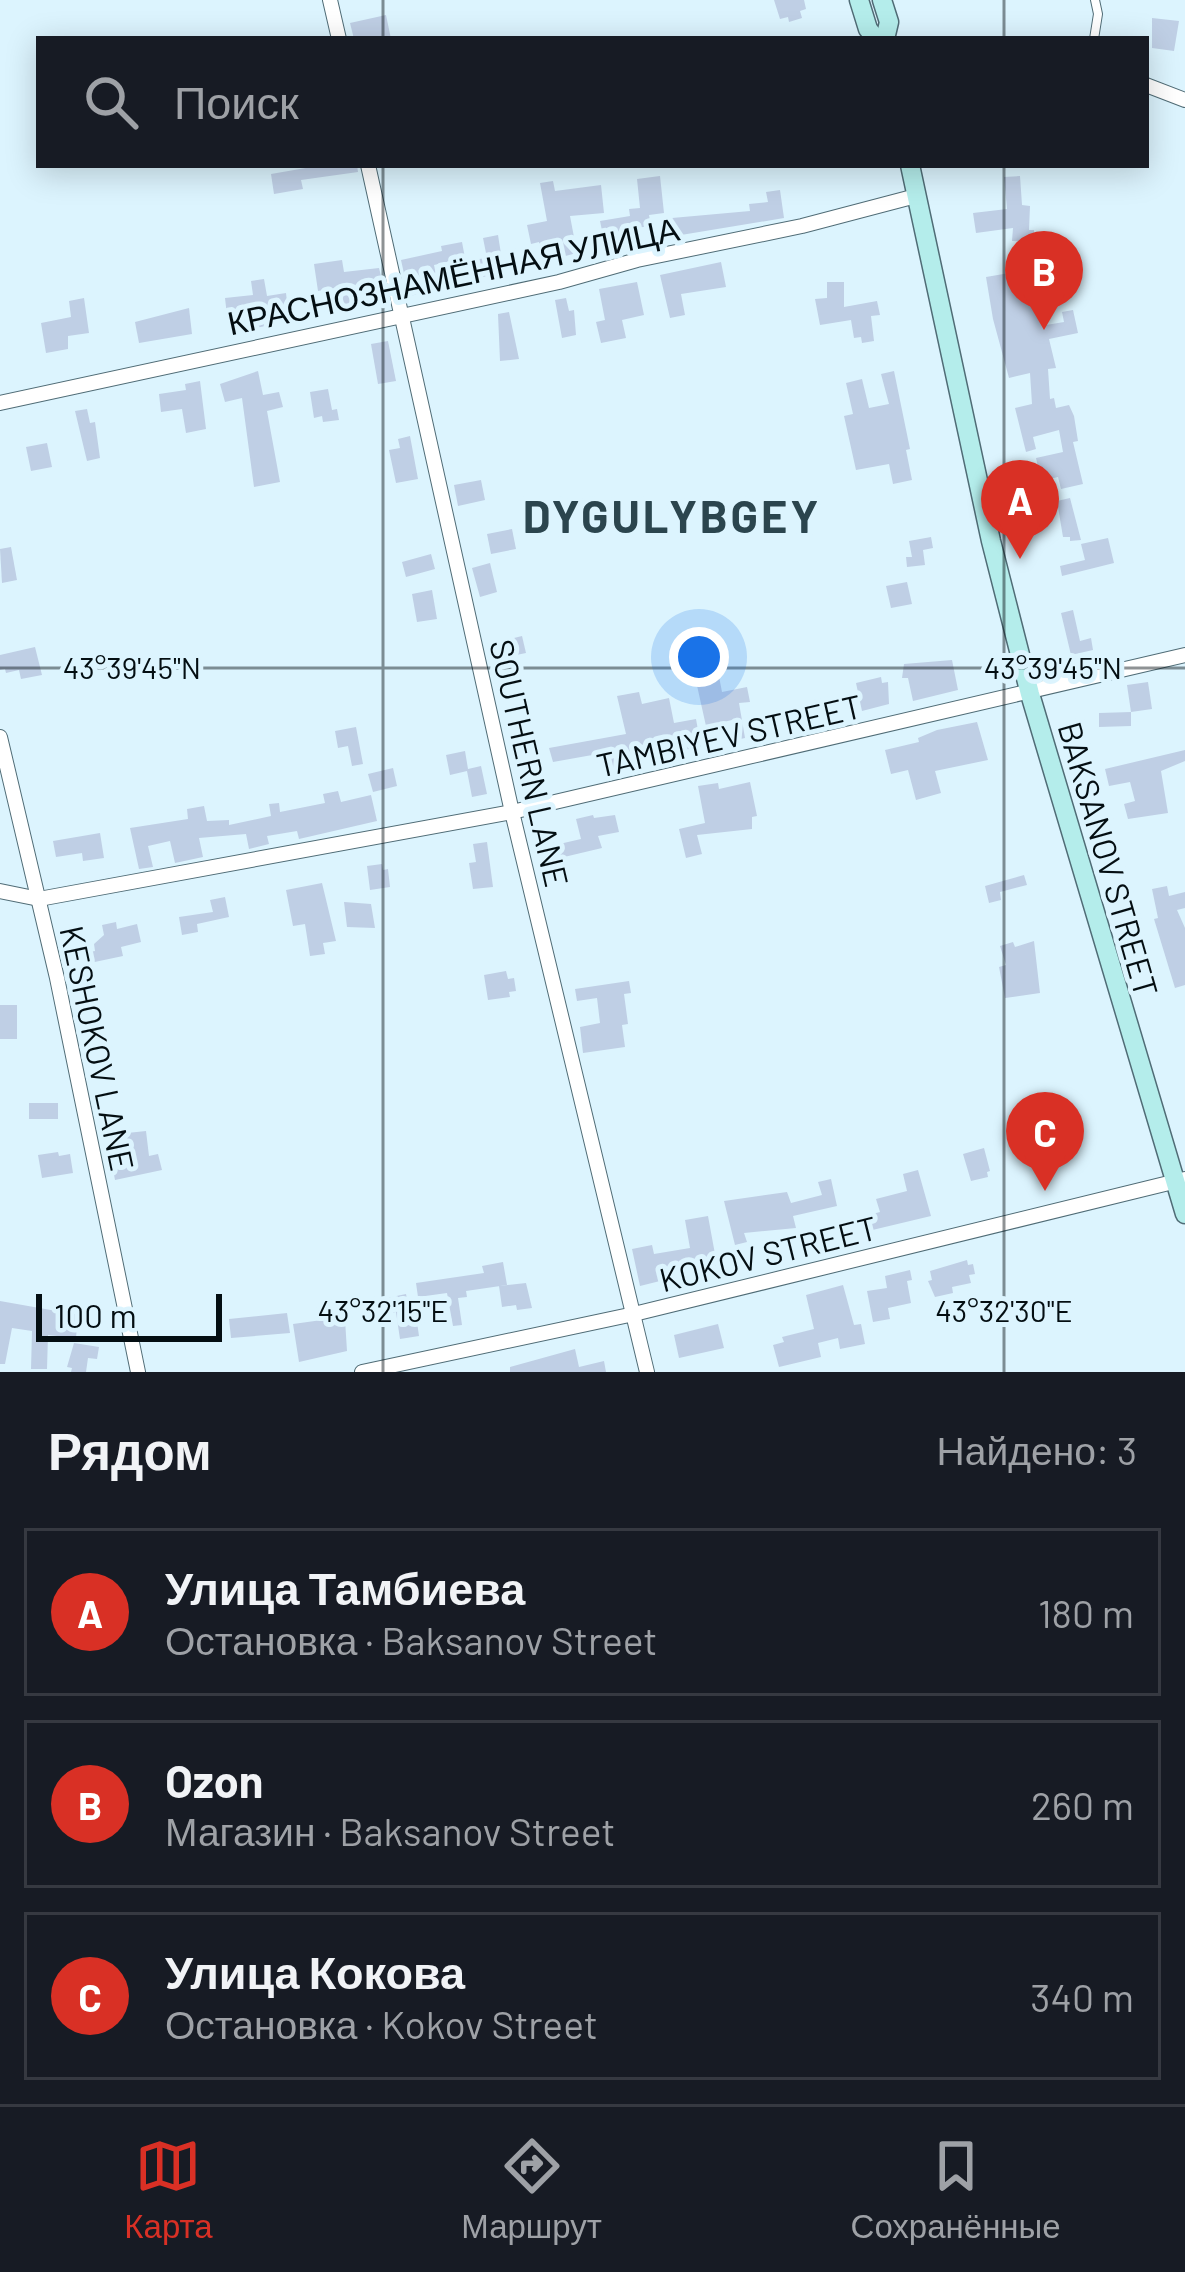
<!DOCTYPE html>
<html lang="ru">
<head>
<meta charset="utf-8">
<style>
	body { margin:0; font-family:Barlow,sans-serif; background:#242831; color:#f1f3f6 }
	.scale { position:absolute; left:36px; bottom:30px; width:186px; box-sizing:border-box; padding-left:12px; border:6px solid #040e12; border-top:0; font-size:33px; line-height:42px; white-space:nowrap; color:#040e12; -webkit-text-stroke:9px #dcf4fe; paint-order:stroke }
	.you { position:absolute; left:699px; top:657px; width:42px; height:42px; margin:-30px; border:9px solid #fff; border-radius:50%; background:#1a73e8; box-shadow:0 0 0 18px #1a73e833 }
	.badge { display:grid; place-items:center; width:78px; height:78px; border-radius:50%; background:#d93025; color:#fff; font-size:39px; font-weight:700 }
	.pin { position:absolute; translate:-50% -99px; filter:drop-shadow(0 3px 6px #0008) }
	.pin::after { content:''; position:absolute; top:63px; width:42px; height:36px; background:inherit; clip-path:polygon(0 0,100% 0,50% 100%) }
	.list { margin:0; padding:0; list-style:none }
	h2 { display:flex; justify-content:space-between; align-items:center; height:156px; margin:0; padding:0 48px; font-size:51px }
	h2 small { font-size:39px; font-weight:400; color:#9ea1a6 }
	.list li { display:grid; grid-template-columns:78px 1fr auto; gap:36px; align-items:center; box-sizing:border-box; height:168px; margin:0 24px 24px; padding:0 24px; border:3px solid #363941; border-radius:0px }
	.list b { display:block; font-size:45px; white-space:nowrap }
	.list p { margin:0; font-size:39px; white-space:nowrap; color:#9ea1a6 }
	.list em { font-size:39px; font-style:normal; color:#9ea1a6 }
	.icon { flex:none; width:66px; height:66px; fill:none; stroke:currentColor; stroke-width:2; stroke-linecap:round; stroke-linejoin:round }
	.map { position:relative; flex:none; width:1185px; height:1372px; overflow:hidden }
	.search { position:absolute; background:#171b24; box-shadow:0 6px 30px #0003; left:36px; right:36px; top:36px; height:132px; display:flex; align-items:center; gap:30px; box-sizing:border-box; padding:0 42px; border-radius:0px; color:#9ea1a6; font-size:45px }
	.sheet { height:732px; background:#171b24 }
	nav { display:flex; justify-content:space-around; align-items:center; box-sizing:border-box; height:168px; border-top:3px solid #363941; background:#171b24; font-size:33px; color:#9ea1a6 }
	nav a { display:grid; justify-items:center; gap:6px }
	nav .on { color:#d93025 }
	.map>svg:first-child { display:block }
	.building { fill:#bfcfe5 }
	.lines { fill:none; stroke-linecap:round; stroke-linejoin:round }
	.service-casing { stroke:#506c76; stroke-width:10 }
	.minor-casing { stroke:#506c76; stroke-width:16 }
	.secondary-casing { stroke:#506c76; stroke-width:21 }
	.service { stroke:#fff; stroke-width:8 }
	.minor { stroke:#fff; stroke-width:14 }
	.secondary { stroke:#b4edeb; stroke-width:18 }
	.ticks { fill:none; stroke:#040e12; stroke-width:3; stroke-opacity:0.45 }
	.labels { text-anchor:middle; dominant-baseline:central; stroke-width:10; stroke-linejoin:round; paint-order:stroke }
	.street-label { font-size:33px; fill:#040e12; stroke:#dcf4fe }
	.district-label { font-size:45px; font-weight:bold; letter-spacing:3px; fill:#2b454e; stroke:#dcf4fe }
	.ticks-label { font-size:30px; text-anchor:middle; fill:#040e12; stroke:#dcf4fe; stroke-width:10; stroke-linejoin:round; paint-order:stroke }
</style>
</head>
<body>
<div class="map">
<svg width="1185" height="1372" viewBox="0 0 1185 1372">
	<rect width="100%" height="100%" fill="#dcf4fe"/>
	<g class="building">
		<polygon points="774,0 804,0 806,9 800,11 802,18 789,22 788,17 780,19"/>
		<polygon points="386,15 391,39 354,39 350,23"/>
		<polygon points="1152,18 1179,21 1174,51 1152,48"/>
		<polygon points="323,165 357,165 358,172 301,180 303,189 274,194 271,174"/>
		<polygon points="660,176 664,213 649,215 651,226 620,230 623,247 606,250 600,221 630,216 629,209 640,208 637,179"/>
		<polygon points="1020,176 1022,205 1030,206 1029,230 1034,230 1034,242 1012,241 1013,228 976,233 973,213 1007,209 1004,177"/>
		<polygon points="553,181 555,191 601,185 604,213 570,216 577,253 542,262 539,242 531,244 527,225 547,221 540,183"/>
		<polygon points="780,190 784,218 675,236 672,218 750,211 749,204 768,202 766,192"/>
		<polygon points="498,235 504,273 482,277 479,259 487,258 483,238"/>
		<polygon points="462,242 465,258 434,265 439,290 409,296 401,260 442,251 441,246"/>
		<polygon points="342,260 344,272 379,268 386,296 339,307 336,288 318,291 314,264"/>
		<polygon points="721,262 726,287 681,294 685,315 670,318 660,275"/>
		<polygon points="1026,270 1031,300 1040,299 1046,325 1064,322 1062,312 1073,310 1078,333 1049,339 1056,368 1048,369 1050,399 1054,398 1056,408 1069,405 1074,416 1078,441 1073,442 1083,484 1061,489 1058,477 1045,480 1044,475 1040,476 1036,458 1063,452 1059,430 1033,437 1036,449 1026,452 1015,408 1032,404 1030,373 1009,378 993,319 986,277"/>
		<polygon points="264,279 267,296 286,293 288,311 270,314 271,325 229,333 225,298 253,295 251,281"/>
		<polygon points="637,282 644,315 622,320 626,338 601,343 596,322 605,320 599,289"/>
		<polygon points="827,282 844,282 844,307 877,301 880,315 871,316 874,341 862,343 861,337 854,338 851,320 820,325 815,299 827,298"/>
		<polygon points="84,298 89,333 68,336 68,349 46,353 41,323 71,317 69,301"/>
		<polygon points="566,298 569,311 574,310 576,335 562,338 555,300"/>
		<polygon points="189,308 192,334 139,343 135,322"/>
		<polygon points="509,312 519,359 500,361 498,314"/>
		<polygon points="388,341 396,381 378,384 371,344"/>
		<polygon points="258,371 263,395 279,392 283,407 267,411 280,482 254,487 242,398 225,402 220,384"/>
		<polygon points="894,371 910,449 906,450 912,480 893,484 889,464 856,470 844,416 853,414 846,383 862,379 869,408 889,404 881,374"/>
		<polygon points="200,381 206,429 186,433 182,409 161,412 159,394 186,390 185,384"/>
		<polygon points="328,389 332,410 337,409 339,420 323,422 322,416 314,418 310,392"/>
		<polygon points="87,409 90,423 95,422 100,458 87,461 75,411"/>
		<polygon points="410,436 418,479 396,483 389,450 400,448 398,439"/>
		<polygon points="47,443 52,467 31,471 26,447"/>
		<polygon points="481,480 485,500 458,506 454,485"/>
		<polygon points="1070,498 1081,540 1070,541 1070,537 1063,537 1057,501"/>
		<polygon points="512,529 516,549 491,554 487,534"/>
		<polygon points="931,537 933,548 923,550 925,565 907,567 906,557 912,557 909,541"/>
		<polygon points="1108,538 1114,563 1062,576 1060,566 1085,560 1081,544"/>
		<polygon points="11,547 17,580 2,583 0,549"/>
		<polygon points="431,554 435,569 406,577 402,562"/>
		<polygon points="490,563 497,592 480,597 472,568"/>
		<polygon points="907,582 912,604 891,608 886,586"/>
		<polygon points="432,590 437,619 417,622 412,594"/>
		<polygon points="1073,610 1080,641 1091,638 1093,650 1071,655 1061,613"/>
		<polygon points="522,636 526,653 498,659 494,643"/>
		<polygon points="712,640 722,692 747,687 750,702 739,703 745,738 736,740 732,720 706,726 688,645"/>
		<polygon points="35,647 42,675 21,679 19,670 6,673 5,669 0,670 0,655"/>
		<polygon points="952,660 958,690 913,701 908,678 902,678 904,664"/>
		<polygon points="881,677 882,683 888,682 889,704 862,711 856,683"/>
		<polygon points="1148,682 1152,709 1131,712 1127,685"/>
		<polygon points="639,692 642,704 669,698 674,723 696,719 701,747 626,760 627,765 612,768 609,752 553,762 549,748 626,734 617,696"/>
		<polygon points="1131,712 1131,726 1099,727 1099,713"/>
		<polygon points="977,722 988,760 935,771 941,793 916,800 908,770 891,774 885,750 919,742 918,738 937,730"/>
		<polygon points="356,727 363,764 352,766 348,746 338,748 335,731"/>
		<polygon points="1185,750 1185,761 1161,771 1168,813 1128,819 1124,804 1135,801 1130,782 1109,786 1105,769"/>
		<polygon points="465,751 468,769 481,766 487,794 472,797 467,771 450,775 446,755"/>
		<polygon points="393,768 397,786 373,792 368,774"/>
		<polygon points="750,782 757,816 752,817 752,829 697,835 702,854 686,858 679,829 705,823 698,786 718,783 719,789"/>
		<polygon points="338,791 341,802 371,795 377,821 299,839 297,831 267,836 269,844 249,849 246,834 199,838 203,857 175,863 170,841 148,846 153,867 139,869 130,828 188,819 187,809 204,806 207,821 229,820 229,825 271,816 269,804 279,803 280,812 325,803 323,794"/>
		<polygon points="593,815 594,818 615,815 619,832 598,836 602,848 543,862 536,831 551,827 555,845 581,839 576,819"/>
		<polygon points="100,833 104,858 83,861 82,853 56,857 53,841"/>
		<polygon points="487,842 493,887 473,889 469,863 476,862 473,844"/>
		<polygon points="382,864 383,870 388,869 390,887 370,890 367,866"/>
		<polygon points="1024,875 1027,885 1000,892 1001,900 989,903 985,886"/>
		<polygon points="322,883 336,941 323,943 325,954 310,956 305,924 293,926 286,890"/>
		<polygon points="1167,886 1169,896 1185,892 1185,908 1177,910 1185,928 1185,985 1175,988 1154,919 1158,918 1152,889"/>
		<polygon points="225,897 229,917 197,924 198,932 182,935 179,917 213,912 210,900"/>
		<polygon points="344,902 371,904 375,928 347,927"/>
		<polygon points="116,922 117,929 137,924 141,942 121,947 123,956 71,967 69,956 95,951 94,944 104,935 102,925"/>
		<polygon points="1034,941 1040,993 1005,998 999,967 1006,965 1000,946 1013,942 1015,947"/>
		<polygon points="506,971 508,979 514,978 516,991 509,992 510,997 488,1000 484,975"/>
		<polygon points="629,981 631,993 624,994 628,1024 622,1025 625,1047 583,1053 580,1027 600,1023 597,998 577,1001 575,989"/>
		<rect x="0" y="1005" width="17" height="34"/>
		<rect x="29" y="1103" width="29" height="16"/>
		<polygon points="1073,1105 1073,1127 1057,1128 1057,1116 1045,1117 1045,1106"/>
		<polygon points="146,1131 149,1156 158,1154 162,1170 115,1180 112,1164 121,1162 118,1134"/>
		<polygon points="984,1148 990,1171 987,1172 988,1177 971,1181 963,1154"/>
		<polygon points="58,1152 59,1156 70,1154 73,1173 42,1178 38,1155"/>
		<polygon points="918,1170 931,1216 864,1232 861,1217 880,1212 876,1199 907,1191 903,1174"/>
		<polygon points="831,1179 837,1206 793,1216 796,1228 744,1233 747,1242 735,1245 724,1201 787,1192 791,1203 822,1195 818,1182"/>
		<polygon points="708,1216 717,1265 691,1271 690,1268 658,1273 660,1281 640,1286 632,1249 652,1245 654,1254 690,1248 685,1220"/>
		<polygon points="967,1260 968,1265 973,1264 975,1274 969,1275 971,1283 952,1287 953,1293 935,1297 928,1281 932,1280 930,1271"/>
		<polygon points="503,1262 507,1285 466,1291 467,1297 458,1298 462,1325 453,1326 447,1293 418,1297 416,1283 484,1273 482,1266"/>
		<polygon points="910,1270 912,1280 907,1281 911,1303 888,1308 890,1319 873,1322 867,1291 887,1288 885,1276"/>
		<polygon points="526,1283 532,1308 517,1310 516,1305 502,1307 499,1286"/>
		<polygon points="843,1285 854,1325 861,1324 865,1344 840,1349 838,1338 818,1343 821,1357 779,1367 773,1345 784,1342 782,1337 814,1329 806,1295"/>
		<polygon points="406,1294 412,1323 417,1322 419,1336 400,1339 396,1312 389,1313 387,1298"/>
		<polygon points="0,1301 62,1312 63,1304 74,1305 73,1314 78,1314 76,1338 48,1335 47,1369 31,1369 32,1331 12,1328 5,1364 0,1364"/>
		<polygon points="344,1304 347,1351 299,1362 293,1324 322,1320 321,1306"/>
		<polygon points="287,1313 290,1333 231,1338 229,1319"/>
		<polygon points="718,1324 724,1348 679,1358 674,1335"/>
		<polygon points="74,1343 99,1347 97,1359 88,1358 86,1372 71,1372 72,1368 67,1367"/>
		<polygon points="575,1349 579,1367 604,1361 606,1372 510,1372 510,1367"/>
	</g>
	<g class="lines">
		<g class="service-casing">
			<polyline id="service" points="1094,39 1098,14 1095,0"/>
		</g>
		<g class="minor-casing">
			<g id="minor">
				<polyline points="330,0 339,39"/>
				<polyline points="1146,85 1185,100"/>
				<polyline points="368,165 512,812 647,1372"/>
				<polyline points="0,403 559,282 637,260 802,226 916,196"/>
				<polyline points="0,737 57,978 138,1372"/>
				<polyline points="0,891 39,899 512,812 1185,655"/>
				<polyline points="362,1372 634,1314 1185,1179"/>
			</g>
		</g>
		<g class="secondary-casing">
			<g id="secondary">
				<polyline points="859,0 868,29 876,39"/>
				<polyline points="882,0 889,22 885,39"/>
				<polyline points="910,165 991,541 1030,694 1185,1214"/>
			</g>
		</g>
		<use href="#service" class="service"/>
		<use href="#minor" class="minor"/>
		<use href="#secondary" class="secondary"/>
	</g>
	<path class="ticks" d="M383,0V39M1004,0V39M383,165V1372M1004,165V1372M0,668H1185"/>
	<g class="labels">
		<g class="street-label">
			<text transform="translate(453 275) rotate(-12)">КРАСНОЗНАМЁННАЯ УЛИЦА</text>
			<text transform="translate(729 735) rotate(-13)">TAMBIYEV STREET</text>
			<text transform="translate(530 763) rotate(77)">SOUTHERN LANE</text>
			<text transform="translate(1109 859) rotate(74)">BAKSANOV STREET</text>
			<text transform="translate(98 1048) rotate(78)">KESHOKOV LANE</text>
			<text transform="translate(768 1253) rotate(-14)">KOKOV STREET</text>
		</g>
		<g class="district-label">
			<text x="672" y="515">DYGULYBGEY</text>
		</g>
	</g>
	<g class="ticks-label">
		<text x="132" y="679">43°39'45"N</text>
		<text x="1053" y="679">43°39'45"N</text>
		<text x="383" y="1322">43°32'15"E</text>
		<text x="1004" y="1322">43°32'30"E</text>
	</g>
</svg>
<div class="scale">100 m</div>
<div class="you"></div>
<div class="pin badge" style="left:1020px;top:559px">A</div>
<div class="pin badge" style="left:1044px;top:330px">B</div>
<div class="pin badge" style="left:1045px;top:1191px">C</div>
<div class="search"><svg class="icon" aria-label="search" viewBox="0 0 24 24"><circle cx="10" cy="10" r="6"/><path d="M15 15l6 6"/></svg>Поиск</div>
</div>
<section class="sheet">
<h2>Рядом<small>Найдено: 3</small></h2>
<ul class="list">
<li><span class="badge">A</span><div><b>Улица Тамбиева</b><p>Остановка · Baksanov Street</p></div><em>180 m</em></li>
<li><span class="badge">B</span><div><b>Ozon</b><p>Магазин · Baksanov Street</p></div><em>260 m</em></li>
<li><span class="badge">C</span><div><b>Улица Кокова</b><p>Остановка · Kokov Street</p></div><em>340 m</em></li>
</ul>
</section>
<nav>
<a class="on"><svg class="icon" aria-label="map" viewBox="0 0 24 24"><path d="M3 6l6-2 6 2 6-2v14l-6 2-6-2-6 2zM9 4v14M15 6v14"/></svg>Карта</a>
<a><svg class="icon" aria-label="directions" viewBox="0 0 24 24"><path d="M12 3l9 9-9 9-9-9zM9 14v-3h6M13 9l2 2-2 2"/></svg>Маршрут</a>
<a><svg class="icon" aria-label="saved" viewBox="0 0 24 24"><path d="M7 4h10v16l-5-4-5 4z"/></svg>Сохранённые</a>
</nav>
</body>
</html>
